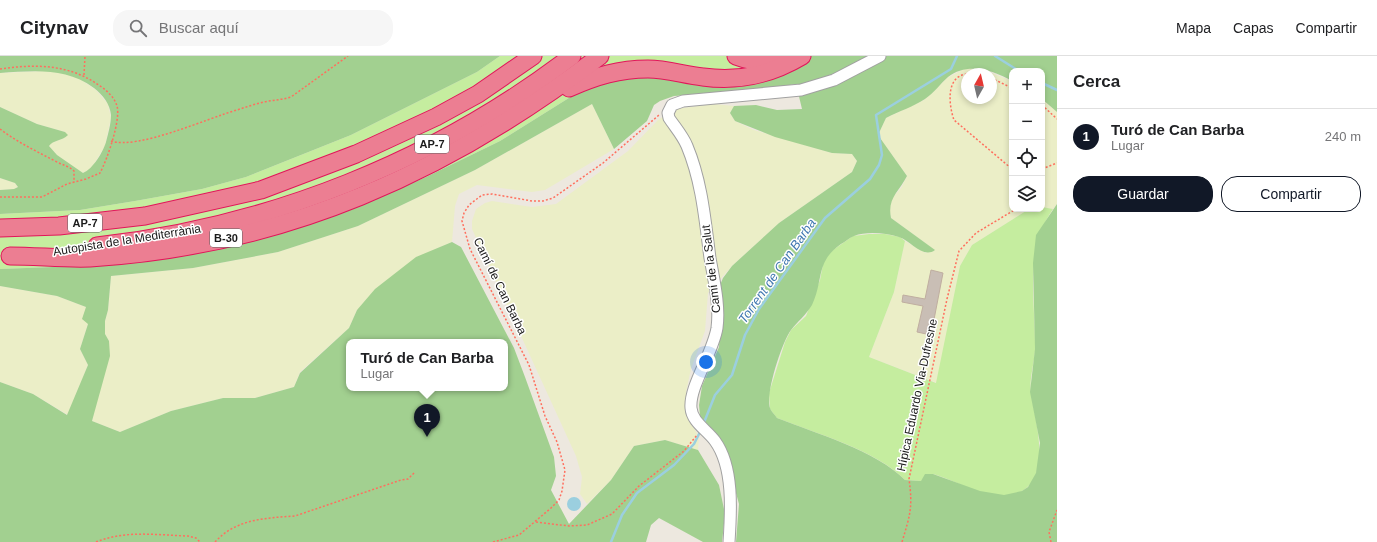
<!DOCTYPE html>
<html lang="es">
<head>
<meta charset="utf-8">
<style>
	body { margin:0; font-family:Helvetica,sans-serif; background:#f6f6f6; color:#202124 }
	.controls { position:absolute; right:12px; top:12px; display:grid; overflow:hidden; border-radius:8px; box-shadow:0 2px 6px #0003 }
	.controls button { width:36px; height:36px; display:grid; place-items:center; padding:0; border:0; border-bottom:1px solid #e0e0e0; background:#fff; color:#202124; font:20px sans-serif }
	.compass { position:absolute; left:961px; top:12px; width:36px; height:36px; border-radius:50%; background:#fff; box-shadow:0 2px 6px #0003; rotate:8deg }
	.you { position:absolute; left:706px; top:306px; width:14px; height:14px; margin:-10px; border:3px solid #fff; border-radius:50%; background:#1a73e8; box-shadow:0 0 0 6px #1a73e833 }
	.badge { display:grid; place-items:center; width:26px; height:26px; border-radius:50%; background:#111827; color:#fff; font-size:13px; font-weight:700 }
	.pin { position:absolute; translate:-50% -33px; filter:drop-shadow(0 1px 2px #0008) }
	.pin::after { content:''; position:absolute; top:21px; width:14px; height:12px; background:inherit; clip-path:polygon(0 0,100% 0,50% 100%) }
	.popup { position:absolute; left:346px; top:283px; width:162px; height:52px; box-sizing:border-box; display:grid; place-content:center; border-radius:8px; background:#fff; filter:drop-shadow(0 1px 3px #0005); font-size:13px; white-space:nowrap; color:#757577 }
	.popup b { font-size:15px; color:#202124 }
	.popup::after { content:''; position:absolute; left:50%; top:100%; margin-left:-8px; border:8px solid transparent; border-top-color:#fff }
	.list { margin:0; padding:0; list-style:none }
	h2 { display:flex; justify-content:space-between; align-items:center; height:52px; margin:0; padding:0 16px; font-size:17px }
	h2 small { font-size:13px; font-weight:400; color:#757577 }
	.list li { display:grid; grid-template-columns:26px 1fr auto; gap:12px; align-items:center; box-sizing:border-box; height:56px; padding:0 16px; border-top:1px solid #e0e0e0 }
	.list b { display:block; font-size:15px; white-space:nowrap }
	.list p { margin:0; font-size:13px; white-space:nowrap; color:#757577 }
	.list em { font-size:13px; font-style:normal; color:#757577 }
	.actions { display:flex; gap:8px; padding:12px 16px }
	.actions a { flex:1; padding:9px 0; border:1px solid #111827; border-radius:16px; text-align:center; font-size:14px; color:#111827 }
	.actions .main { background:#111827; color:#fff }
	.icon { flex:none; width:22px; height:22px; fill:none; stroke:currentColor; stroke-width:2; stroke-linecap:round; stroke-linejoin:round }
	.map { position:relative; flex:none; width:1057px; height:486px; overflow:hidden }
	header { display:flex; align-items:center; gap:24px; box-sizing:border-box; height:56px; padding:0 20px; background:#fff; border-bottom:1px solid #e0e0e0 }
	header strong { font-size:19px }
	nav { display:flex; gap:22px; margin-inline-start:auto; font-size:14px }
	.search { width:280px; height:36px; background:#f6f6f6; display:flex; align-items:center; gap:10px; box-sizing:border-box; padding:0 14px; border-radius:16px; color:#757577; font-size:15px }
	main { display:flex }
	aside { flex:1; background:#fff }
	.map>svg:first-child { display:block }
	.farmland { fill:#ebeec7; fill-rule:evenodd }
	.grass { fill:#c5ed9f }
	.forest { fill:#a2d090; fill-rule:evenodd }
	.water { fill:#9bcfdf }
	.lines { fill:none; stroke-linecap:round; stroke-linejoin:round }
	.stream { stroke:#9bcfdf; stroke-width:2.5 }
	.building { fill:#c9beb5; stroke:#c0aea0 }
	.minor-casing { stroke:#a1a1a1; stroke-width:13 }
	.highway-casing { stroke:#e1165a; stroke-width:19 }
	.path { stroke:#ff6f5e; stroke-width:1.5; stroke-dasharray:2 2; stroke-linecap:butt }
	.minor { stroke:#fff; stroke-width:11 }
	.highway { stroke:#ec7e92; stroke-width:17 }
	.labels { text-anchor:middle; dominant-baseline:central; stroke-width:3; stroke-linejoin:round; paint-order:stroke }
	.shield { fill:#fff; stroke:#5f5f5f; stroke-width:1 }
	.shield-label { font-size:11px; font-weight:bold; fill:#1a1a1a }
	.street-label { font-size:12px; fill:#1a1a1a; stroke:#fff }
	.water-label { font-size:13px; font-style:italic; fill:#4178b0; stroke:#fff }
</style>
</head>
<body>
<header>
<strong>Citynav</strong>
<div class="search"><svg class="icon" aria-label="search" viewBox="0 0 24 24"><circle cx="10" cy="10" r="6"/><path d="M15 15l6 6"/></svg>Buscar aquí</div>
<nav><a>Mapa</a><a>Capas</a><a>Compartir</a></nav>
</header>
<main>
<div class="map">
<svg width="1057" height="486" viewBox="0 0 1057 486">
	<rect width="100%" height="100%" fill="#ede8df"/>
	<g class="farmland">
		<path d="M966,12L987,15L1012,25V153H1029L972,189L960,210L937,327L869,301L894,236L905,185L926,197L929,190L891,162L889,152L893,141L901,132L907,120L878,79L886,62L924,44L932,37L947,22ZM967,18H991V42H967Z"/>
		<polygon points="45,15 69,18 77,21 96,34 108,48 111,62 105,90 91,113 83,117 76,113 57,99 49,90 51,87 64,82 65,76 37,68 0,51 0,17"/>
		<polygon points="1042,43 1057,56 1057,148 1053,153 1042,151"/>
		<polygon points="592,48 614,93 545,134 532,136 477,129 459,138 455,150 452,186 436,193 357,254 349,272 300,316 294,331 255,342 223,342 171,355 120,376 92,365 109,285 105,278 105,265 108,254 111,220 193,212 278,196 358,170 475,114"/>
		<polygon points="714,48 734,50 730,57 735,65 754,74 832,97 852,98 857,105 852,116 779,167 732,210 708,237 705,275 691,313 686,336 691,367 699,381 698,394 665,384 634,390 611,424 587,448 580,438 582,421 576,400 472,173 472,165 476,153 485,147 492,145 532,151 556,148 628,95 658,64 675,53"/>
		<polygon points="0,122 15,127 18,131 14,133 0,134"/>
		<polygon points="0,230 57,240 86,251 88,268 80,293 88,309 68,359 33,338 0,326"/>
	</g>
	<g class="grass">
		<polygon points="500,0 770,0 775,22 743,30 580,35 500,85 426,121 363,148 105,209 0,213 0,158 80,154 135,145 202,133 246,121 351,79 477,16"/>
		<path d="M1042,151L1053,153C1023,196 1036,246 1035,295C1034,308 1029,324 1031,337C1035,365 1056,430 1011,439C985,443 957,425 933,418L921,425L905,424C878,395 815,377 777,362L770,353L769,337L785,286L791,274L806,260L820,224L824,203L833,194L853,180L869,178H885L900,181L905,185L894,236L869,301L936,327L960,210L972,189L1029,153H1042Z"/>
	</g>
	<g class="forest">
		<path d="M0,0H500L477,16L351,79L246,121L202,133L135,145L80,154L0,158V134L14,133L18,131L15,127L0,122V51L37,68L65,76L68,79C62,85 53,84 49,90L57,99L83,117C93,113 103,96 106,86C108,78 111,68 111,59C110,48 103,39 94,32C65,11 34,15 0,17Z"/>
		<path d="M770,0H1057V56L1042,43V15H1012V25C993,14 967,6 948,21C940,28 934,37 925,43C913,51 899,55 886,62L878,79L907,120C899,136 887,142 891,162L935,194C923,203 911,185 899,181C885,177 867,175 854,180C849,182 845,186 841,188C815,206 824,224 812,249C806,259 798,265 791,274C782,286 765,338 770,352C771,355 775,359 777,362C815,377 877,395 905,424L921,425L925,418H933L980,435L1004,439L1022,435L1028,431L1036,417L1040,387L1030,336L1035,293L1033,207L1036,179L1057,148V486H736L739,448L727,404L717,379L700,360L699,349L702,330L719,291L721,257L718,234L723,222L732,210L779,167L852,116L857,105L852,98L832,97L775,81L735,65L730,57L734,50L756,49L777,54L802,53L796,28L757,34L674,40L660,45L654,49L647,65L614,93L592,48L475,114L358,170L278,196L193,212L111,220L108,254L105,265V278L109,285L110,300L92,365L120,376L171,355L223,342H255L294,331L300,317L349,272L357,254L375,233L416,201L452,186L461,191L514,292L525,321L554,401L556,420L551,434L569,468L611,424L634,390L665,384L698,394L719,429L725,458L722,486H703L659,462L651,469L646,486H0V326L33,338L67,359L88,309L80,293L88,268L82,263L86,251L57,240L0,230V213L105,209L363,148L426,121L500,85L580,35L609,23L645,20L733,30L755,28L775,22ZM349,286H505V332H349Z"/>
	</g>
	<circle class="water" cx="574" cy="448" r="7"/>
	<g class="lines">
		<g class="stream">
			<polyline points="995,0 1019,15"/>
			<polyline points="1042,27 1057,34"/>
			<polyline points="703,369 715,339 732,319 745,279 759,253 825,162 870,123 879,109 882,99 876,59 951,13 957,0"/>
			<polyline points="611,486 622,459 637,437 674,409 694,388 701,374"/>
		</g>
	</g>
	<polygon class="building" points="931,214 943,217 931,279 917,276 923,250 902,246 903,239 925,243"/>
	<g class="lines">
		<g class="minor-casing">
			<path id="minor" d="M729,486C731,456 734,411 715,385C707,374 692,366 691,352C689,331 713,297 717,272C720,249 714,225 710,202C705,164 702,126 687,90C683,80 675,71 669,62L668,57L672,49L683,45L801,34L834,24L880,0"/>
		</g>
		<g class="highway-casing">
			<g id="highway">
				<path d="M736,0C752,6 767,8 783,3"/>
				<path d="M569,32C596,20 619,13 648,13C667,13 684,19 703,21C739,26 770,19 802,0"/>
				<polyline points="0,172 59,170 145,160 261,134 356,98 436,61 478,38 533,0"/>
				<path d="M97,190C269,171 435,105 572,0"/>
				<path d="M10,200C37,200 64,203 90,202C284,190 447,117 600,0"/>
			</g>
		</g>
		<g class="path">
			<path d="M0,13C34,8 68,8 97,28C105,33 114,40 117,50C121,64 107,104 100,117L86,123L67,128L42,141H0"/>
			<path d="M967,18C945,20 949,50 954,64L1012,113"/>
			<polyline points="973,18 974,18"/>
			<polyline points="84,19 85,0"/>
			<polyline points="991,22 1012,32"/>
			<polyline points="1042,49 1057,63"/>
			<path d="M0,73C17,86 36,95 55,105C62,109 69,110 74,115V126"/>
			<path d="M111,85C138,94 208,62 237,54C246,51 255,48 264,46C273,44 281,44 291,41L348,0"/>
			<polyline points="1042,113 1057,107"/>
			<polyline points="536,466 569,470 587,469 612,458 639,430 684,395 697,379"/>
			<path d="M96,486C126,474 156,479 188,480L196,482L200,486"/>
			<path d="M215,486C236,463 265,462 295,460L401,424L408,423L414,417"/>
			<polyline points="493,486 519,479 551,452 559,444 562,435 565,414 557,386 545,360 529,309 470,193 462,165 464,157 469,149 482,139 492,138 532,145 543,145 553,142 603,107 659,59"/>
			<path d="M902,486C910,459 913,452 909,423L947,243L959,195L976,177L1016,153"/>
			<polyline points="1051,486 1049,476 1057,454"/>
		</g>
		<use href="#minor" class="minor"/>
		<use href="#highway" class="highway"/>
	</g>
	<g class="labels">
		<g class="shield">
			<rect x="415" y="79" width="34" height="18" rx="3"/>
			<rect x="68" y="158" width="34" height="18" rx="3"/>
			<rect x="210" y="173" width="32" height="18" rx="3"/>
		</g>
		<g class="shield-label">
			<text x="432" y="88">AP-7</text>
			<text x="85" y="167">AP-7</text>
			<text x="226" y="182">B-30</text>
		</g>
		<g class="street-label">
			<text transform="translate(127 184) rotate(-9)">Autopista de la Mediterrània</text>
			<text transform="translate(711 213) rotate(-97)">Camí de la Salut</text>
			<text transform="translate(500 230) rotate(64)">Camí de Can Barba</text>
			<text transform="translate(917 339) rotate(-78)">Hípica Eduardo Via-Dufresne</text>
		</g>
		<g class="water-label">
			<text transform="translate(777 215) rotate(-55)">Torrent de Can Barba</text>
		</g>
	</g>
</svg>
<div class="controls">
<button>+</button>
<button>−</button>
<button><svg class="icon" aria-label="locate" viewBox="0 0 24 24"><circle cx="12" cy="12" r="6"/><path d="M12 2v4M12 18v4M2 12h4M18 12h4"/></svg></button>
<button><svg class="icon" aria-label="layers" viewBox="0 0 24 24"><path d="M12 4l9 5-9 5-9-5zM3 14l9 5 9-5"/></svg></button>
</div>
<svg class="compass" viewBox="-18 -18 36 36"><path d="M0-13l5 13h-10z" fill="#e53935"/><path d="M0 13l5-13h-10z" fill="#757577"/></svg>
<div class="you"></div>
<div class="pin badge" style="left:427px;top:381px">1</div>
<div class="popup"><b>Turó de Can Barba</b>Lugar</div>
</div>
<aside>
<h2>Cerca<small></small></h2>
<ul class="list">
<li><span class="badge">1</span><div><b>Turó de Can Barba</b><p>Lugar</p></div><em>240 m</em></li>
</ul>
<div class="actions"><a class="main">Guardar</a><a>Compartir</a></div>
</aside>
</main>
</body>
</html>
